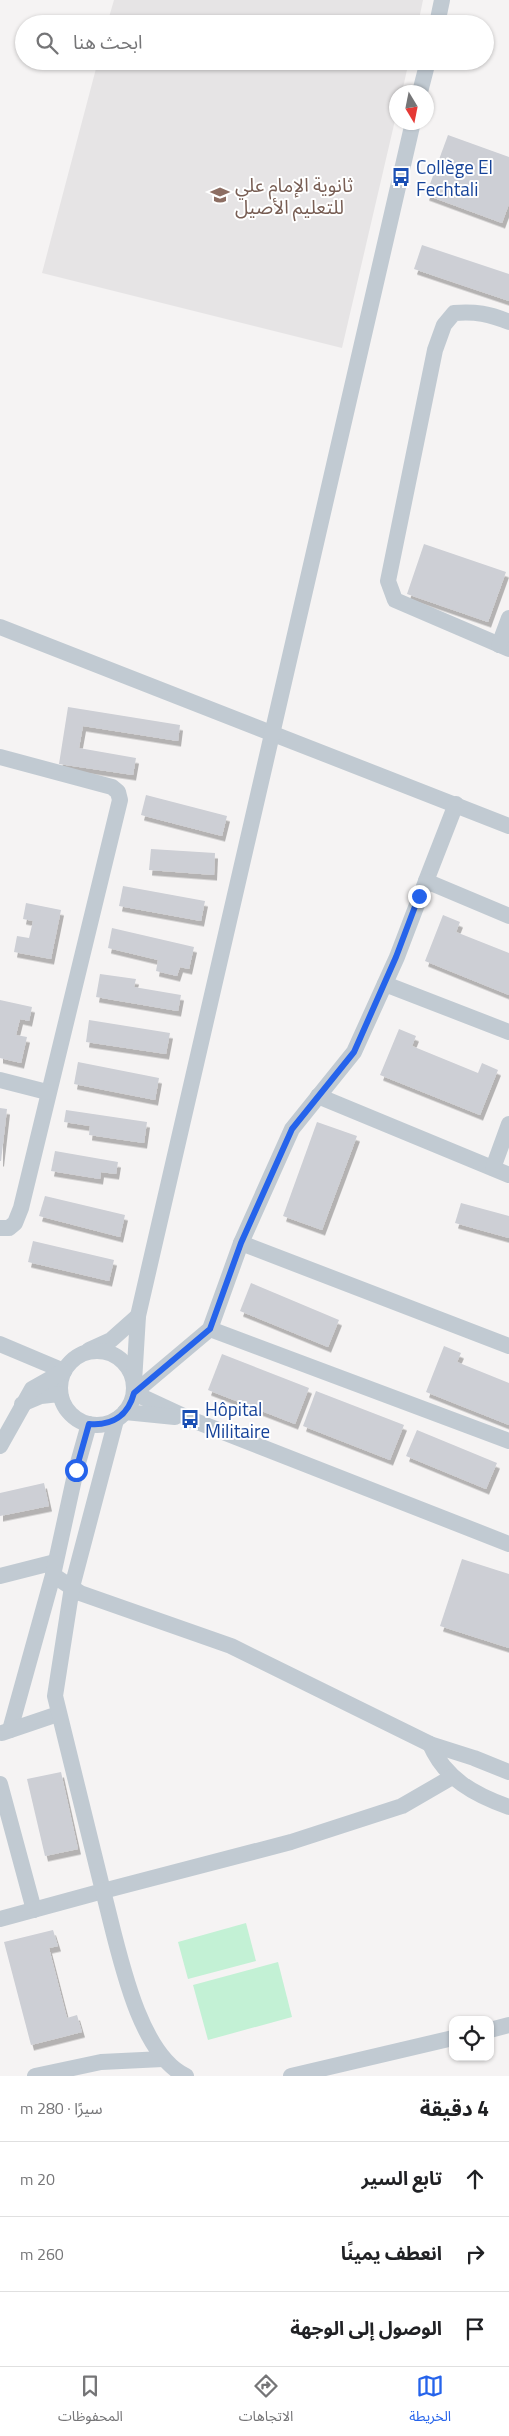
<!DOCTYPE html>
<html lang="ar">
<head>
<meta charset="utf-8">
<style>
	body { margin:0; font-family:"Titillium Web","Noto Sans Arabic",sans-serif; background:#f6f6f6; color:#202124; direction:rtl }
	.controls { position:absolute; right:15px; bottom:15px; display:grid; overflow:hidden; border-radius:10px; box-shadow:0 1px 4px #0004 }
	.controls button { width:45px; height:45px; display:grid; place-items:center; padding:0; border:0; border-bottom:1px solid #e0e0e0; background:#fff; color:#202124; font:25px sans-serif }
	.compass { position:absolute; left:389px; top:85px; width:45px; height:45px; border-radius:50%; background:#fff; box-shadow:0 1px 4px #0004; rotate:170deg }
	.stop { position:absolute; width:15px; height:15px; margin:-11px; border:4px solid #2563eb; border-radius:50%; background:#fff }
	.stop.end { background:#2563eb; border-color:#fff; box-shadow:0 1px 5px #0008 }
	.list { margin:0; padding:0; list-style:none }
	h2 { display:flex; justify-content:space-between; align-items:center; height:65px; margin:0; padding:0 20px; font-size:21px }
	h2 small { font-size:16px; font-weight:400; color:#757577 }
	.list li { display:grid; grid-template-columns:32px 1fr auto; gap:15px; align-items:center; box-sizing:border-box; height:75px; padding:0 20px; border-top:1px solid #e0e0e0 }
	.list b { display:block; font-size:19px; white-space:nowrap }
	.list em { font-size:16px; font-style:normal; color:#757577 }
	.icon { flex:none; width:28px; height:28px; fill:none; stroke:currentColor; stroke-width:2; stroke-linecap:round; stroke-linejoin:round }
	.map { position:relative; flex:none; width:509px; height:2076px; overflow:hidden; direction:ltr }
	.search { position:absolute; background:#fff; box-shadow:0 1px 4px #0004; left:15px; right:15px; top:15px; height:55px; display:flex; align-items:center; gap:12px; box-sizing:border-box; padding:0 18px; border-radius:28px; color:#757577; font-size:19px }
	.sheet { height:290px; background:#fff }
	nav { display:flex; justify-content:space-around; align-items:center; box-sizing:border-box; height:70px; border-top:1px solid #e0e0e0; background:#fff; font-size:14px; color:#757577 }
	nav a { display:grid; justify-items:center; gap:2px }
	nav .on { color:#2563eb }
	.map>svg:first-child { display:block }
	.education { fill:#e6e4e5 }
	.green { fill:#c3f1d5 }
	.building { fill:#cdcfd5; filter:url(#shadow) }
	.lines { fill:none; stroke-linecap:round; stroke-linejoin:round }
	.minor { stroke:#c1cad2; stroke-width:16 }
	.route { stroke:#2563eb; stroke-width:6 }
	.labels { text-anchor:middle; dominant-baseline:central; stroke-width:4; stroke-linejoin:round; paint-order:stroke }
	.transit-label { font-size:19px; fill:#164399; stroke:#fff; text-anchor:start }
	.education-label { font-size:19px; fill:#785e54; stroke:#fff; text-anchor:start }
</style>
</head>
<body>
<div class="map">
<svg width="509" height="2076" viewBox="0 0 509 2076">
	<defs>
		<filter id="shadow"><feDropShadow dx="3" dy="5.5" stdDeviation="0" flood-color="#0004"/></filter>
	</defs>
	<rect width="100%" height="100%" fill="#f5f3f3"/>
	<g class="education">
		<polygon points="114,0 423,0 418,24 107,24"/>
		<polygon points="98,61 409,61 402,92 396,92 396,116 342,348 42,273"/>
	</g>
	<g class="green">
		<polygon points="246,1923 256,1961 188,1979 178,1942"/>
		<polygon points="278,1962 292,2017 208,2040 193,1985"/>
	</g>
	<g class="building">
		<polygon points="448,135 509,157 509,204 502,223 426,195"/>
		<polygon points="422,245 509,274 509,301 414,269"/>
		<polygon points="424,544 506,572 488,622 407,594"/>
		<polygon points="68,707 180,725 178,741 83,726 79,748 136,758 133,775 59,764"/>
		<polygon points="146,795 227,816 222,836 141,815"/>
		<polygon points="151,849 215,853 214,875 149,870"/>
		<polygon points="123,886 205,901 201,921 119,906"/>
		<polygon points="26,903 61,910 51,959 14,952 17,936 29,938 33,921 23,919"/>
		<polygon points="443,915 460,922 456,932 509,953 509,995 425,961"/>
		<polygon points="112,928 194,947 189,969 180,967 177,976 156,971 158,960 108,948"/>
		<polygon points="100,974 136,979 134,987 181,995 178,1011 96,997"/>
		<polygon points="0,1000 32,1007 29,1021 20,1019 16,1035 27,1037 21,1063 0,1058"/>
		<polygon points="89,1020 170,1033 166,1054 86,1042"/>
		<polygon points="399,1029 416,1036 412,1046 478,1073 482,1063 498,1070 480,1115 380,1075"/>
		<polygon points="78,1062 159,1078 155,1100 74,1084"/>
		<polygon points="0,1108 7,1109 1,1161 0,1161"/>
		<polygon points="66,1110 147,1122 144,1143 89,1135 90,1126 64,1122"/>
		<polygon points="317,1122 357,1136 322,1230 283,1216"/>
		<polygon points="55,1151 118,1162 116,1174 101,1172 100,1179 51,1171"/>
		<polygon points="45,1196 125,1215 120,1237 39,1216"/>
		<polygon points="461,1203 509,1216 509,1238 455,1223"/>
		<polygon points="33,1241 114,1260 109,1281 28,1262"/>
		<polygon points="251,1283 339,1320 328,1347 240,1311"/>
		<polygon points="444,1346 461,1353 457,1362 509,1383 509,1425 426,1392"/>
		<polygon points="222,1354 309,1388 295,1424 208,1390"/>
		<polygon points="316,1391 404,1425 390,1460 303,1426"/>
		<polygon points="417,1430 497,1463 486,1489 406,1456"/>
		<polygon points="44,1483 49,1506 0,1516 0,1493"/>
		<polygon points="462,1559 509,1574 509,1648 440,1626"/>
		<polygon points="61,1772 78,1849 45,1856 27,1779"/>
		<polygon points="53,1930 58,1946 49,1948 67,2018 77,2015 82,2032 31,2045 4,1942"/>
	</g>
	<g class="lines">
		<g class="minor">
			<polyline points="437,24 442,0"/>
			<polyline points="420,92 428,61"/>
			<path d="M509,322C490,314 475,311 454,313L444,325L435,350L388,581L395,600L509,649"/>
			<polyline points="0,627 509,826"/>
			<polyline points="499,645 509,618"/>
			<polyline points="0,757 112,787 118,792 120,800 21,1208 15,1223 9,1228 0,1228"/>
			<polyline points="426,881 456,804"/>
			<polyline points="509,916 426,881 397,957 354,1052 292,1129 241,1243 210,1329 134,1393 190,1419 509,1544"/>
			<polyline points="385,984 509,1032"/>
			<polyline points="0,1080 47,1092"/>
			<polyline points="318,1096 509,1175"/>
			<polyline points="493,1168 509,1124"/>
			<polyline points="241,1243 509,1346"/>
			<polyline points="210,1329 509,1441"/>
			<polyline points="0,1344 64,1371"/>
			<polyline points="89,1350 111,1340 138,1316"/>
			<circle cx="97" cy="1388" r="37"/>
			<polyline points="134,1382 138,1316 413,122"/>
			<polyline points="22,1404 41,1396 59,1394 61,1397"/>
			<polyline points="125,1412 175,1417"/>
			<polyline points="0,1446 32,1389 64,1371"/>
			<polyline points="53,1575 80,1593 231,1646 430,1744 474,1758 509,1772"/>
			<polyline points="0,1576 55,1562"/>
			<polyline points="10,1730 53,1575 76,1470 89,1424"/>
			<polyline points="2,1733 58,1714"/>
			<path d="M430,1744C445,1779 475,1795 509,1807"/>
			<polyline points="0,1784 34,1910"/>
			<polyline points="0,1919 103,1891 55,1696 72,1587 116,1420"/>
			<polyline points="490,2030 509,2025"/>
			<polyline points="35,2076 101,2062 163,2059"/>
			<path d="M186,2076C136,2053 117,1942 103,1891L291,1842L402,1806L452,1777"/>
			<polyline points="291,2076 453,2038"/>
		</g>
	</g>
	<g class="lines">
		<path class="route" d="M76,1470L89,1424C112,1426 128,1416 134,1393L210,1329L241,1243L292,1129L354,1052L396,957L419,896"/>
	</g>
	<defs>
		<g id="bus-bare" transform="scale(1.5)"><path d="M-5-6H5V4H4V6H2V4H-2V6H-4V4H-5ZM-3.5-4V0h7V-4ZM-3.5 1.2v1.5H-2V1.2ZM2 1.2v1.5H3.5V1.2Z" fill="#1a4fb4" stroke="#fff" stroke-width="2.5" paint-order="stroke"/></g>
		<g id="school-bare" transform="scale(1.5)"><path d="M0-5L7-2L0 1L-7-2ZM-4 1L0 2.5L4 1V4Q0 6-4 4Z" fill="#8d6e63" stroke="#fff" stroke-width="2.5" paint-order="stroke"/></g>
	</defs>
	<g fill-rule="evenodd">
		<use href="#bus-bare" x="401" y="177"/>
		<use href="#school-bare" x="220" y="195"/>
		<use href="#bus-bare" x="190" y="1419"/>
	</g>
	<g class="labels">
		<g class="transit-label">
			<text x="416" y="166">Collège El<tspan x="416" dy="22">Fechtali</tspan></text>
			<text x="205" y="1408">Hôpital<tspan x="205" dy="22">Militaire</tspan></text>
		</g>
		<g class="education-label">
			<text x="235" y="184">ثانوية الإمام علي<tspan x="235" dy="22">للتعليم الأصيل</tspan></text>
		</g>
	</g>
</svg>
<div class="controls">
<button><svg class="icon" aria-label="locate" viewBox="0 0 24 24"><circle cx="12" cy="12" r="6"/><path d="M12 2v4M12 18v4M2 12h4M18 12h4"/></svg></button>
</div>
<svg class="compass" viewBox="-18 -18 36 36"><path d="M0-13l5 13h-10z" fill="#e53935"/><path d="M0 13l5-13h-10z" fill="#757577"/></svg>
<div class="stop" style="left:76px;top:1470px"></div>
<div class="stop end" style="left:419px;top:896px"></div>
<div class="search"><svg class="icon" aria-label="search" viewBox="0 0 24 24"><circle cx="10" cy="10" r="6"/><path d="M15 15l6 6"/></svg>ابحث هنا</div>
</div>
<section class="sheet">
<h2>4 دقيقة<small>سيرًا · 280 m</small></h2>
<ul class="list">
<li><svg class="icon" aria-label="ahead" viewBox="0 0 24 24"><path d="M12 20V5M6 11l6-6 6 6"/></svg><div><b>تابع السير</b></div><em>20 m</em></li>
<li><svg class="icon" aria-label="right" viewBox="0 0 24 24"><path d="M7 20v-9h11M14 6l5 5-5 5"/></svg><div><b>انعطف يمينًا</b></div><em>260 m</em></li>
<li><svg class="icon" aria-label="arrive" viewBox="0 0 24 24"><path d="M6 21V4h12l-3 4 3 4H6"/></svg><div><b>الوصول إلى الوجهة</b></div></li>
</ul>
</section>
<nav>
<a class="on"><svg class="icon" aria-label="map" viewBox="0 0 24 24"><path d="M3 6l6-2 6 2 6-2v14l-6 2-6-2-6 2zM9 4v14M15 6v14"/></svg>الخريطة</a>
<a><svg class="icon" aria-label="directions" viewBox="0 0 24 24"><path d="M12 3l9 9-9 9-9-9zM9 14v-3h6M13 9l2 2-2 2"/></svg>الاتجاهات</a>
<a><svg class="icon" aria-label="saved" viewBox="0 0 24 24"><path d="M7 4h10v16l-5-4-5 4z"/></svg>المحفوظات</a>
</nav>
</body>
</html>
